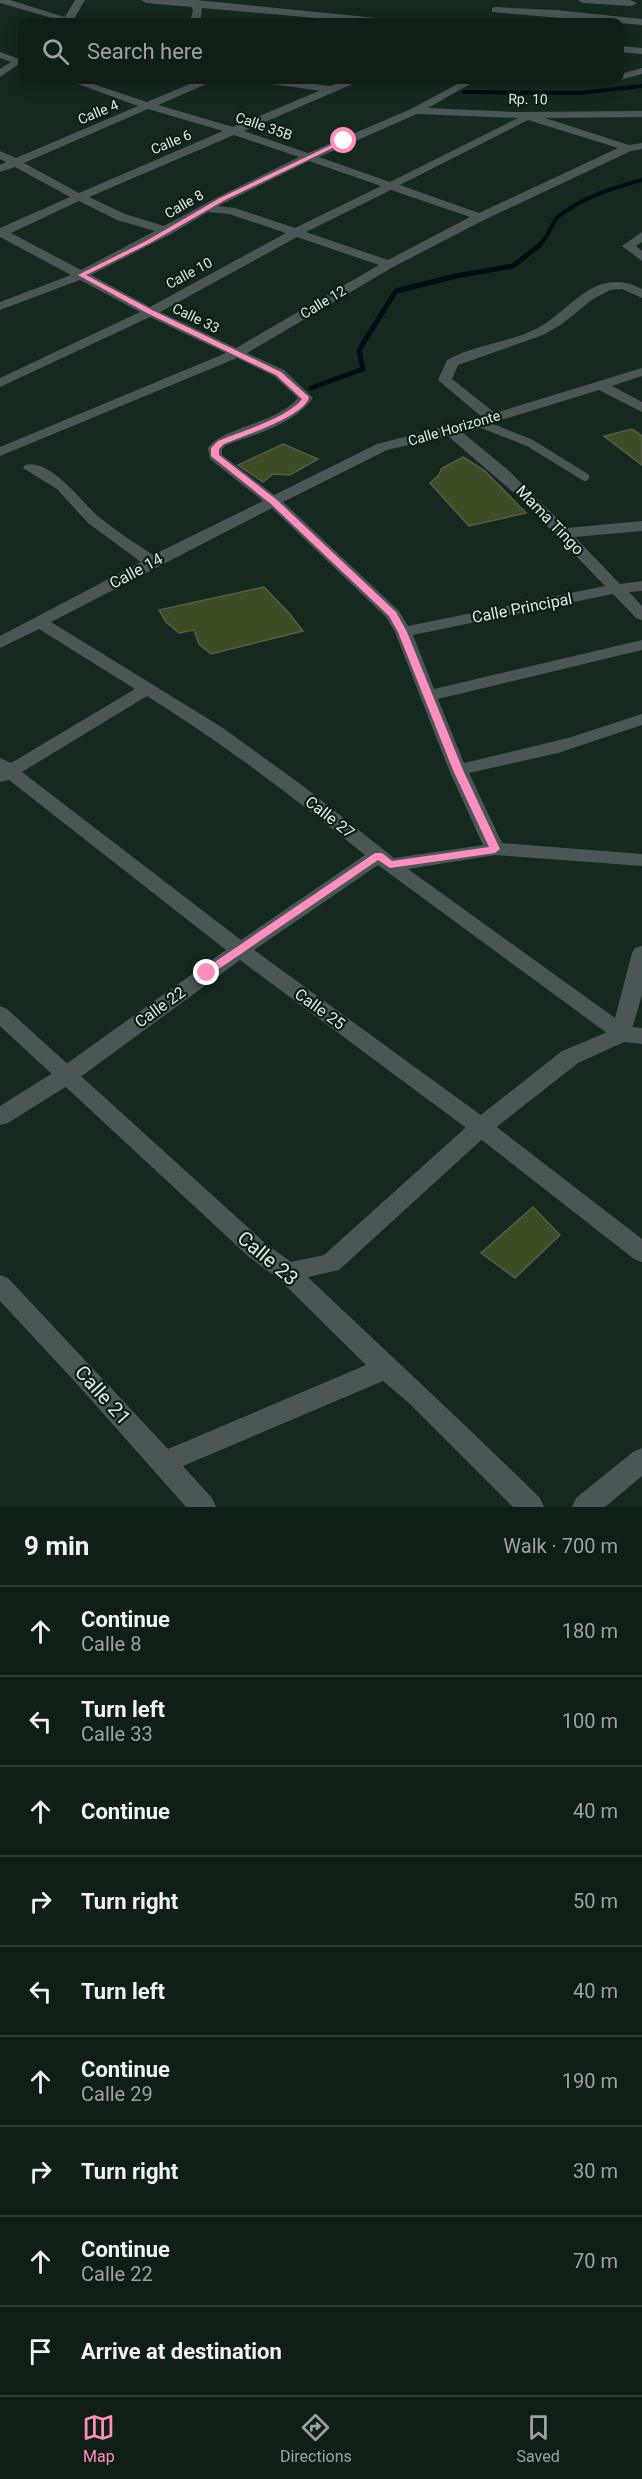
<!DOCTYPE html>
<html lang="en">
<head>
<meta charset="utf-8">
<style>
	body { margin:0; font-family:Roboto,sans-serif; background:#1e2c23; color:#f1f3f6 }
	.stop { position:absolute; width:18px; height:18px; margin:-14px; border:4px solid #fe8ebd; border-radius:50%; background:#fff }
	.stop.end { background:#fe8ebd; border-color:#fff; box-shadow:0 2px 6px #0008 }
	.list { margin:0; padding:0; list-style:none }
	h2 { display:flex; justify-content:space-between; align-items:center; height:78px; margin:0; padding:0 24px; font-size:26px }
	h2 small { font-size:20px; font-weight:400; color:#9ca2a1 }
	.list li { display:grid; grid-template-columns:39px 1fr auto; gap:18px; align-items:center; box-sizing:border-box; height:90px; padding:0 24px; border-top:2px solid #303d35 }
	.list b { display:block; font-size:22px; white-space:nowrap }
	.list p { margin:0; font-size:20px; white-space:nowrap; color:#9ca2a1 }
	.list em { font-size:20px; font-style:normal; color:#9ca2a1 }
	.icon { flex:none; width:33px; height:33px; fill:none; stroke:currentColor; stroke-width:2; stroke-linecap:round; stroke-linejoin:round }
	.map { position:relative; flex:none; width:642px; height:1507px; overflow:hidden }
	.search { position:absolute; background:#101f16; box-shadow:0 3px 15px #0003; left:18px; right:18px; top:18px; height:66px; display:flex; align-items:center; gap:15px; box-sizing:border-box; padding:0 21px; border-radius:12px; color:#9ca2a1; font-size:22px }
	.sheet { height:888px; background:#101f16 }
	nav { display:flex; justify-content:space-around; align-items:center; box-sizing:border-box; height:84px; border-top:2px solid #303d35; background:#101f16; font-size:16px; color:#9ca2a1 }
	nav a { display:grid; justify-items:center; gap:3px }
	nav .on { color:#fe8ebd }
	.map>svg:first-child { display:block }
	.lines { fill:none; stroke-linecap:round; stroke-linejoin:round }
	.stream-far1 { stroke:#000c15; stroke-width:4 }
	.stream { stroke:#000c15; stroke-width:5 }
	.building { fill:#3e4c26; stroke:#555d49; stroke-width:1.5 }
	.service-far1 { stroke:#4b5656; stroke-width:6 }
	.service { stroke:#4b5656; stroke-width:8 }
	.minor { fill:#4b5656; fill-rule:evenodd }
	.tertiary { fill:#4b5656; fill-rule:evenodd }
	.route { fill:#fe8ebd }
	.labels { text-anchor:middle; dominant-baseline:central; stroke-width:4.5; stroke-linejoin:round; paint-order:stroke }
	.far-street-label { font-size:14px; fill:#dee9e2; stroke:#0d1f15 }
	.street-label { font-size:16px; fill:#dee9e2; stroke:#0d1f15 }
	.near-street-label { font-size:20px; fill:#dee9e2; stroke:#0d1f15 }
</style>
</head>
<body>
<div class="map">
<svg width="642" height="1507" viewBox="0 0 642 1507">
	<rect width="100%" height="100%" fill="#16291e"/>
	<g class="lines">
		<g class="stream-far1">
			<polyline points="464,92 579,93 642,86"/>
			<path d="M538,246C550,237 550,223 559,216C583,197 613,188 642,180"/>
		</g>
		<polyline class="stream" points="311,388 363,369 359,350 396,291 456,276 513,266 540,245"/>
	</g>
	<g class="building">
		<polygon points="632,429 642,436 642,465 604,436"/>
		<polygon points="283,444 318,459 290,475 273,474 263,482 238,465"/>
		<polygon points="463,457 485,471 526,513 469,526 430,483 438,476 442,468"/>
		<polygon points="264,587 289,613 303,631 211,654 199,644 194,630 179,633 166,622 159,610"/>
		<polygon points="533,1207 560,1235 515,1278 481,1253"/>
	</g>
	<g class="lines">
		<polyline class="service-far1" points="265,80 329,89"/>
		<polyline class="service" points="477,422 530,443 585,477"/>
		<g class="minor">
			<polygon points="0,0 10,0 74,20 66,22 0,3"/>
			<polygon points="141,0 197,0 386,19 391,22 360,22 202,8 200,22 190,22 193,10 191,7 146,3"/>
			<polygon points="578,0 630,0 637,3 632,6 583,3"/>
			<polygon points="495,7 556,10 642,19 642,25 492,12 492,8"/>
			<polygon points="620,46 642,48 642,54 620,52"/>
			<polygon points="0,52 22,60 22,66 0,58"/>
			<polygon points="642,68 642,74 620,80 618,80 620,80 620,74"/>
			<path d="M67,80H81L147,102L199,80H212L211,82L158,105L233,127L345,80H358L357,82L244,131L308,153L411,109L465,80H477L428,108L516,112L642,111V117L545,118L629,145L642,143V149L631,151L484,220L393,267L247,353L284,370L313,398C293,425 256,434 226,445L222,449V455L274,495L377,444L482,417L438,380L447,360C474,345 506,343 534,330C559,318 576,293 602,284C617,280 629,282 642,289V298L622,289L610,290L593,299L562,324L543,335L458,365L452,379L495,413L642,368V376L612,386L642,402V412L599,390L462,432L508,470L567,528L642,521V531L575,537L620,584L642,581V591L629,592L642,606V620L636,618L613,594L413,635L434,689L642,640V650L438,699L464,763L568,738L642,714V725L558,753L469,773L502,843L642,854V866L495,855L408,869L615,1018L632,953L635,948L642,946V995L629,1039L622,1042L615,1039L378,865L254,950L489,1121L642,1239V1262L634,1259L473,1133L240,960L75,1081L8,1123L0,1125V1106L59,1069L226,950L9,780L0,782V758L11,763L135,689L39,629L0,648V636L141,562L88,523L57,489L23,468L25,465C51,458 82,503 99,517C116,531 135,543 153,555L263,501L210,459L208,448C224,426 274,425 298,398L274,376L237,358L0,456V447L226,353L150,317L0,387V378L140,312L80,280L0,310V302L71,275L0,237V228L70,197L15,167L0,172V165L6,162L0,159V151L16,158L138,106ZM148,109L223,131L79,193L24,163ZM417,114L518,118L390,182L319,157ZM528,120L618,148L479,213L400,185ZM234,135L299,157L218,197L164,226L125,214L89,197ZM309,161L381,186L295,228L235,208L218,206ZM391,190L470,217L388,260L306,232ZM79,201L117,220L155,231L81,270L11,233ZM208,212L229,214L286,233L150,307L91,275L171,234ZM297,237L379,265L236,348L160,312ZM448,436L521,499L605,586L408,626L399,611L283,502L387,450ZM272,508L386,617L395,632L449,770L483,845L394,858L303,786L223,728L51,622ZM147,696C224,744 295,798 365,855L241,940L22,772Z"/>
			<polygon points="546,80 610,80 605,83 551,83"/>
			<polygon points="642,232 642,242 636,246 642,251 642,261 622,246"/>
			<path d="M287,1262L295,1265C377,1343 460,1419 540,1498L544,1507H513L410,1404L383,1381L183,1466L212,1498L216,1507H186L78,1385L0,1301V1275L8,1278L168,1449L366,1365L279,1279L275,1272L279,1265Z"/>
			<polygon points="642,1448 642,1476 605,1507 572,1507 576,1498 633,1452"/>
		</g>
		<g class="tertiary">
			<polygon points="75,0 85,0 72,22 62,22"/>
			<polygon points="22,55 22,62 0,77 0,69"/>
			<polygon points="0,1006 7,1009 265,1243 291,1262 324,1255 473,1121 562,1051 622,1026 642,1028 642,1044 624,1042 578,1063 489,1133 339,1270 287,1282 279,1279 249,1257 0,1026"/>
		</g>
	</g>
	<path class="route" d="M342,140L347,141L225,200L150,243L86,275L152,310L281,372L309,397C306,416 242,436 224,444L219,449V455L277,500L396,612L407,632L463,770L500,849L495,853L390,868L378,860L207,977L201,973L203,970L375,853H382L392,861L489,847L453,770L398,632L389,616L271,504L211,456V448L218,441C241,431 288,418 302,399L276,375L147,313L78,275L146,241L220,198Z"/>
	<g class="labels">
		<g class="far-street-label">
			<text transform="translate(528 99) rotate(1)">Rp. 10</text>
			<text transform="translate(98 112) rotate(-23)">Calle 4</text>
			<text transform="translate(264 126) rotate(19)">Calle 35B</text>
			<text transform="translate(171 142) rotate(-23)">Calle 6</text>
			<text transform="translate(184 204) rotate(-30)">Calle 8</text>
			<text transform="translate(189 273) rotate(-28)">Calle 10</text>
			<text transform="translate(323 302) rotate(-31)">Calle 12</text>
			<text transform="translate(196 318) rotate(26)">Calle 33</text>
			<text transform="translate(454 428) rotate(-16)">Calle Horizonte</text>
		</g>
		<g class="street-label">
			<text transform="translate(550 520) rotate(46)">Mama Tingo</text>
			<text transform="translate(136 571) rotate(-28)">Calle 14</text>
			<text transform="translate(522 608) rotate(-11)">Calle Principal</text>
			<text transform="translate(330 817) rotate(38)">Calle 27</text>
			<text transform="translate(160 1007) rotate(-36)">Calle 22</text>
			<text transform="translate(320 1009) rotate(36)">Calle 25</text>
		</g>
		<g class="near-street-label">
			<text transform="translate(268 1258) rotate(40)">Calle 23</text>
			<text transform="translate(103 1395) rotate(48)">Calle 21</text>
		</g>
	</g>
</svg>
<div class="stop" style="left:344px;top:141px"></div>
<div class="stop end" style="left:207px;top:973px"></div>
<div class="search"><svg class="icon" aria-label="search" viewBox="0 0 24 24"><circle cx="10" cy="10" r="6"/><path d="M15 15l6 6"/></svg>Search here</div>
</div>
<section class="sheet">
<h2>9 min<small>Walk · 700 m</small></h2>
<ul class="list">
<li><svg class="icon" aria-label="ahead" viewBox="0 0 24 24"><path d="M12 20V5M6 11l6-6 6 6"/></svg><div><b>Continue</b><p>Calle 8</p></div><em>180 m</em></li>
<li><svg class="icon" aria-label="left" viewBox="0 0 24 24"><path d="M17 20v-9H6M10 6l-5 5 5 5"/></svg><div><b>Turn left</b><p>Calle 33</p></div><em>100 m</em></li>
<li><svg class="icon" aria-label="ahead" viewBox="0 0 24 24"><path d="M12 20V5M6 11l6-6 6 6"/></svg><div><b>Continue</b></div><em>40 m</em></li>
<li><svg class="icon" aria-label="right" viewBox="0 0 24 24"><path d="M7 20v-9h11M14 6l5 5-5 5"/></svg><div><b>Turn right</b></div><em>50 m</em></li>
<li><svg class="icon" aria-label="left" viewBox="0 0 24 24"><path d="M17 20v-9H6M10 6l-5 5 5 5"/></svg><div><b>Turn left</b></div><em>40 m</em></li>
<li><svg class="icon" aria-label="ahead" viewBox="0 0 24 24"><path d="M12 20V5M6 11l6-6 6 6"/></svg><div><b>Continue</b><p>Calle 29</p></div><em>190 m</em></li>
<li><svg class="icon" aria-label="right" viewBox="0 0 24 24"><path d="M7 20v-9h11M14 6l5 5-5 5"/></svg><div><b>Turn right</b></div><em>30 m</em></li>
<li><svg class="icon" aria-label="ahead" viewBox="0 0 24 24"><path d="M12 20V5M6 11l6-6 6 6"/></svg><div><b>Continue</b><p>Calle 22</p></div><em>70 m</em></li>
<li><svg class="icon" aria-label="arrive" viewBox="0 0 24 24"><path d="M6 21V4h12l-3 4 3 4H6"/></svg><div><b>Arrive at destination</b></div></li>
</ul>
</section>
<nav>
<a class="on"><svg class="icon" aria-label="map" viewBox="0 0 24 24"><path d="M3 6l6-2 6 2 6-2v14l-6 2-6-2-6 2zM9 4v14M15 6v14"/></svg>Map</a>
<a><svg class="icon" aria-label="directions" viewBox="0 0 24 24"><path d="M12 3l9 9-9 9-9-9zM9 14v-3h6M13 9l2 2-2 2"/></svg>Directions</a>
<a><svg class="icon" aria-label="saved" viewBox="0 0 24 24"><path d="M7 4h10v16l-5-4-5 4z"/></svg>Saved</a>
</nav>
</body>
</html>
